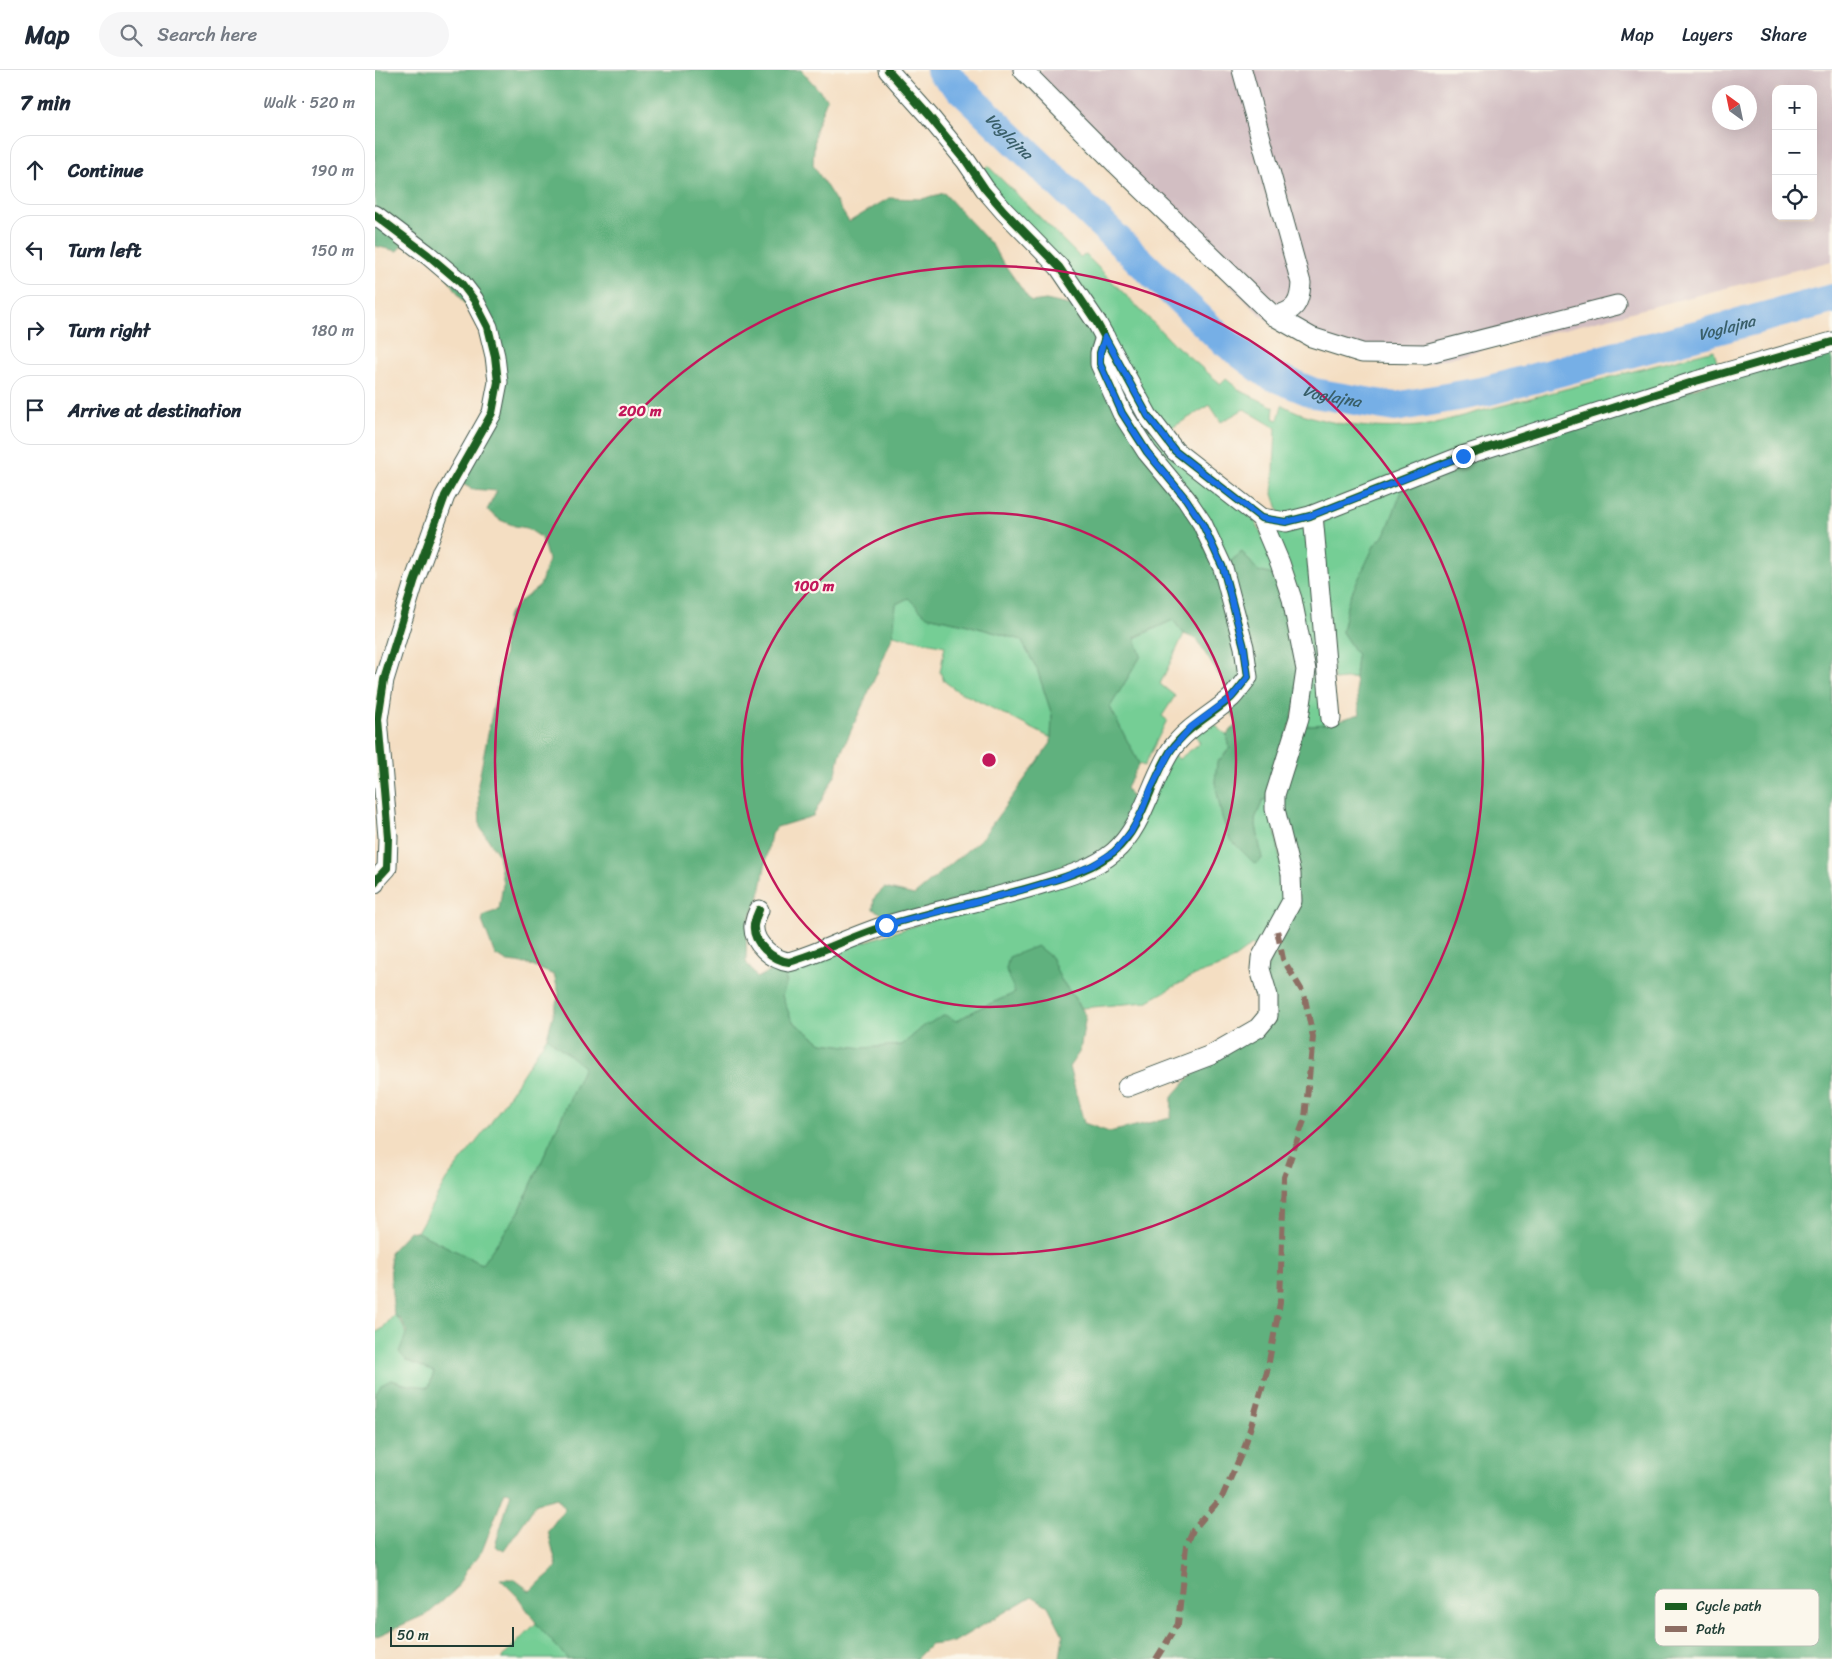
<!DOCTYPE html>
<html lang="en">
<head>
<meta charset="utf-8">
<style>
	body { margin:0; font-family:Sriracha,sans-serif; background:#f6f6f7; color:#1f2937 }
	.controls { position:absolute; right:15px; top:15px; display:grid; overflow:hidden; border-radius:10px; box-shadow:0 5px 20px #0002 }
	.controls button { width:45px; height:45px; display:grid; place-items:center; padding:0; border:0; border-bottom:1px solid #e0e1e3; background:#fff; color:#1f2937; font:25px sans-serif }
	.compass { position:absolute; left:1337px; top:15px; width:45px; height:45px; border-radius:50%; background:#fff; box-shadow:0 5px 20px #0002; rotate:327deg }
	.scale { position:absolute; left:15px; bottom:12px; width:124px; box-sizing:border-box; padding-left:5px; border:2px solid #1f3d34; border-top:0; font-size:14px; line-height:18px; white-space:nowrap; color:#1f3d34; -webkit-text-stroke:4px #fbf7ec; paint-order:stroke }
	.stop { position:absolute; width:15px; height:15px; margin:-11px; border:4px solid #1a73e8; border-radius:50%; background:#fff }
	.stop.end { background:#1a73e8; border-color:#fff; box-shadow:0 1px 5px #0008 }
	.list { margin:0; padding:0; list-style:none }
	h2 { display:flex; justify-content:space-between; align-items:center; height:65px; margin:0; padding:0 20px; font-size:21px }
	h2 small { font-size:16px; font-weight:400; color:#747a83 }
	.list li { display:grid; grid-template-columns:32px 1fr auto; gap:15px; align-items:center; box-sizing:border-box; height:70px; margin:0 10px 10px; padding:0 10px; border:1px solid #e0e1e3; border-radius:20px }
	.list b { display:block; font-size:19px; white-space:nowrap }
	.list em { font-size:16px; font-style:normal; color:#747a83 }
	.icon { flex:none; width:28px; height:28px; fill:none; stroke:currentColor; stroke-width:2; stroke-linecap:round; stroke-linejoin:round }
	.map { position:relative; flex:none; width:1457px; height:1589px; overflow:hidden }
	header { display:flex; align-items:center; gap:30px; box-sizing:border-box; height:70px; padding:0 25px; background:#fff; border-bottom:1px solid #e0e1e3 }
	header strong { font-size:24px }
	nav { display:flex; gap:28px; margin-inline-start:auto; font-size:18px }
	.search { width:350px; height:45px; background:#f6f6f7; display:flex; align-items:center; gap:12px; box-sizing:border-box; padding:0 18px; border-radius:28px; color:#747a83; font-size:19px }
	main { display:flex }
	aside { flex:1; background:#fff }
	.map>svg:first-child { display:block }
	.industrial { fill:#d2bec2; fill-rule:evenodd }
	.green { fill:#75ce95; stroke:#4a8664 }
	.forest { fill:#60b17e; stroke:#407759 }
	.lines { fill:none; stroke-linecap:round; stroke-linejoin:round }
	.river { stroke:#76afe6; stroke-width:30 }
	.minor-casing { stroke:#3f5549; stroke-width:21 }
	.minor { stroke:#fff; stroke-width:19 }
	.quiet { stroke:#8d6e63; stroke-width:6; stroke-dasharray:12 6; stroke-linecap:butt }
	.cycleway-casing { stroke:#fbf7ec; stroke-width:11 }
	.cycleway { stroke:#1b5e20; stroke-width:8 }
	.route { stroke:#1a73e8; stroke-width:6 }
	.ring { fill:none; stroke:#c2185b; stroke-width:2.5 }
	.labels { text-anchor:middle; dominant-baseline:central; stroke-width:4.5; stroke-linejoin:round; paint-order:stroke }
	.water-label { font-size:16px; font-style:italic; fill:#395f69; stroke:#fbf7ec }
	.key { fill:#fbf7ec; stroke:#b9bfb5; stroke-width:1 }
	.key-label { font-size:14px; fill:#1f3d34 }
	.centre { fill:#c2185b; stroke:#fbf7ec; stroke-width:2.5 }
	.ring-label { font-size:15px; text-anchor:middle; font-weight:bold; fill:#c2185b; stroke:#fbf7ec; stroke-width:4.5; stroke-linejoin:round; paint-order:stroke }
</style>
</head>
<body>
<header>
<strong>Map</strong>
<div class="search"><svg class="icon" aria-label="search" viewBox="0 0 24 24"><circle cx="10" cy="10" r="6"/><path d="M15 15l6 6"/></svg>Search here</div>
<nav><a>Map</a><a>Layers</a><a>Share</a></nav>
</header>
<main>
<aside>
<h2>7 min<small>Walk · 520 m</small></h2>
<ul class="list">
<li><svg class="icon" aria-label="ahead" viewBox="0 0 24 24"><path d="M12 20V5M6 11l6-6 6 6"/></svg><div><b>Continue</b></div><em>190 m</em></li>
<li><svg class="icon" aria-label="left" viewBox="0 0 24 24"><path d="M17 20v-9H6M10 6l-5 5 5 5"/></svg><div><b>Turn left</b></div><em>150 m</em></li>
<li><svg class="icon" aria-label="right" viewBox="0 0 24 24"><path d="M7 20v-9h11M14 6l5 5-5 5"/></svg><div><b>Turn right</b></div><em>180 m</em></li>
<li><svg class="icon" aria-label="arrive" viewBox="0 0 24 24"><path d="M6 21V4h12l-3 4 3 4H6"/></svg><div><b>Arrive at destination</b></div></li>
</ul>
</aside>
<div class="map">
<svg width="1457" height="1589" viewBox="0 0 1457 1589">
	<rect width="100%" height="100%" fill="#fbf7ec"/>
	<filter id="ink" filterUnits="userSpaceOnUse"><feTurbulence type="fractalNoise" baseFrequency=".02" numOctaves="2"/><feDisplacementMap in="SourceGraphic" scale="10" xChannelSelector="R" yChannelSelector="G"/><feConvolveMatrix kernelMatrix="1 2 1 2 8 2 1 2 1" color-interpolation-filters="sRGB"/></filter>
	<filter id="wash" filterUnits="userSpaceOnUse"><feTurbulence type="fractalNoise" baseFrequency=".0096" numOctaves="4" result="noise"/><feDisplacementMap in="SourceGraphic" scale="20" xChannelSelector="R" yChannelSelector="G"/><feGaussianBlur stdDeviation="1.12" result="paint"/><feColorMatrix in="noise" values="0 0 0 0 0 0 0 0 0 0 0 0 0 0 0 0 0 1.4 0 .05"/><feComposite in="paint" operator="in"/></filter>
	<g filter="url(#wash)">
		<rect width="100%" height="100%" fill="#f4dec2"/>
		<path class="industrial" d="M635,0H1457V191L1051,294L988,291L932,273L906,262L879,239ZM1401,19H1438V146H1401ZM1344,22H1374V52H1344Z"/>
		<g class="green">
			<path d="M613,96L705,187L711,185L799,274L846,314L851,309L866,321L899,337L898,348L903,350L907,335C949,357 1007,361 1053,355L1339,280L1343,298L948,436L905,445L898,424L901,358L869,339L846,352L835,335L788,363L743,286L603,104Z"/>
			<polygon points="732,292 769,349 880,451 908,508 883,501 867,482 851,495 787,392 729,294"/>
			<polygon points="1030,413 1010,465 1000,474 973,532 967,562 982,585 980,608 959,610 946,460 951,447"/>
			<polygon points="924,455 935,465 951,654 925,656 898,459"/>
			<polygon points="533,528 552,546 589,554 646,570 662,599 677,645 676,668 581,620 569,611 565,602 570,576 518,565 521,534"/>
			<polygon points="798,550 809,564 785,614 800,626 787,646 792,650 769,696 764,694 735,637 766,586 760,568"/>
			<polygon points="836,652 852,665 855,678 842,693 840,712 847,747 855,769 887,789 880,749 888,730 895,728 912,832 887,879 877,875 850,895 820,905 771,932 707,938 685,908 676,887 631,899 641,923 605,938 581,951 549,956 527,975 488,978 447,973 417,951 407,926 412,912 409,904 422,893 719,799 799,685 804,689 825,673 818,661"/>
			<polygon points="172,967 209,997 144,1142 107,1194 42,1162 71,1110 113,1057"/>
			<path d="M19,1245C34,1258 32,1272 31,1290L59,1302L54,1317L33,1315L16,1310L0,1326V1263L7,1259Z"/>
			<polygon points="161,1553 193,1589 126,1589"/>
		</g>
		<g class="forest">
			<path d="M0,0H426L452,29L440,60L438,95L474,152L514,128L547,129L569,123L618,176L622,184L656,232L671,230L707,238L720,258L721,293L808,430L849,512L869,606L855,622L821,569L809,564L798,550L760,567L766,586L735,637L764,694L751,718L763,738L754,757L717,792L517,849L498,839L499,828L509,818L539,825L607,768L676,673L677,645L662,599L646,570L589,554L552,546L533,528L521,534L518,565L503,601L465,685L461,703L438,746L402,757L396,764L384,829L372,853L371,892L382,908L402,898C414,908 412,911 407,926L417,951L447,973L488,978L527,975L549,956L570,945L581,951L605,938L640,923L631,899L634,887L662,876L676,887L685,908L711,945L705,981L694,997L709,1053L734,1062L796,1048L797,1027L813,1009L838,988L887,960L889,903L910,854L903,728L925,656L951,654L985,644L980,608L982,585L967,562L973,531L1000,474L1010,465L1030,413L1457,273V1589H685L688,1565L673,1536L657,1526L579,1572L555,1575L541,1589H193L164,1557L143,1527L125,1509H139L155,1521L182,1497L173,1461L190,1438L182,1428L162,1433L129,1481L120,1476L136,1423L130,1422L107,1481L91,1501L81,1519L54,1543L0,1567V1326L6,1315L16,1310L33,1315L54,1317L59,1302L31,1290L24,1282L32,1262L27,1251L19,1245L16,1212L15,1182L35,1161L42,1162L107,1194L144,1142L209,997L172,967L184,924L179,905L152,894L133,892L120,885L107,851L109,845L124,840L128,814L123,784L105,757L103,714L129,583V564L133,544L147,530L165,516L173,490L167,468L152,458L140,456L125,450L112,440L122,421L97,419L84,412L95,392L126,288L43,163H30L0,140Z"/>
			<polygon points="0,154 28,174 22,181 0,176"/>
			<polygon points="867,482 883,501 908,508 927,612 895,728 888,730 880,749 887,789 880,794 855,769 847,747 840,712 842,693 855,678 852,665 862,653 855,639 876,609 851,495"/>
		</g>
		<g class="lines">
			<path class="river" id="s1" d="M566,0L845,268L893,304L939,323L1020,337L1111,321L1457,229"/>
		</g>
	</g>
	<g filter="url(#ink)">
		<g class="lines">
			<g class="minor-casing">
				<g id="minor">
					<polyline points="513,0 554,46 591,91 610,119 629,141 684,197 722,253 773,346 800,381 886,448 911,452 935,446 1087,386 1321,311 1457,272"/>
					<polyline points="648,0 741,94 887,235 899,246 936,267 987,283 1050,284 1242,235"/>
					<path d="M867,0L926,213C925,234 920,241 899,246"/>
					<polyline points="0,145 53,185 86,213 99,230 113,257 120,286 123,312 117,343 70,426 39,512 9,610 3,649 13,767 12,798 1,810 0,813"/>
					<polyline points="938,445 956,649"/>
					<path d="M384,840C382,844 380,850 379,855C377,873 398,890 414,892C448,882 479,865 513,855C565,839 619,829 670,813C694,806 720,798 739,782C769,756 775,712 796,680C812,657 836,646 856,628C862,622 867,614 873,607L869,577L848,498L827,453L811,429L772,382L747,343L725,294V283L730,267"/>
					<polyline points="752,1017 836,985 883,958 893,946 893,926 885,899 886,888 917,831 916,804 900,739 900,725 924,648 931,600 917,529 905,493 886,448"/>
				</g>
			</g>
			<use href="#minor" class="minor"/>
			<polyline class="quiet" points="781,1589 803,1554 811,1476 818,1460 847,1427 870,1376 892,1302 905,1233 909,1107 930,1048 938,967 929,924 908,889 902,860"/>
			<g class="cycleway-casing">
				<g id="cycleway">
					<polyline points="513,0 554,46 591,91 610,119 629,141 684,197 722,253 773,346 800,381 886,448 911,452 935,446 1087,386 1321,311 1457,272"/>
					<polyline points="0,145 53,185 86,213 99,230 113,257 120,286 123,312 117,343 70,426 39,512 9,610 3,649 13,767 12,798 1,810 0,813"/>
					<path d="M384,840C382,844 380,850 379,855C377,873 398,890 414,892C448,882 479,865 513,855C565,839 619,829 670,813C694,806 720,798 739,782C769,756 775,712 796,680C812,657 836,646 856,628C862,622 867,614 873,607L869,577L848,498L827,453L811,429L772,382L747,343L725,294V283L730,267"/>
				</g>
			</g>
			<use href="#cycleway" class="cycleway"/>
		</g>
	</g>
	<g class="lines" filter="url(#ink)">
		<polyline class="route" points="511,855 647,820 687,808 718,795 740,781 756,762 767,741 776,718 796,680 816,657 857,627 873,607 869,577 848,498 827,453 811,429 772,382 747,343 725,294 725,283 730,267 773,346 800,381 886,448 911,452 935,446 1088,386"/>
	</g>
	<g class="ring">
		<circle cx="614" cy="690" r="247"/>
		<circle cx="614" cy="690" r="494"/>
	</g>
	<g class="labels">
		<g class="water-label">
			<text stroke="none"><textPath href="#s1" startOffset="95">Voglajna</textPath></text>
			<text stroke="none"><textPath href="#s1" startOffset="920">Voglajna</textPath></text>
			<text stroke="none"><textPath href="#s1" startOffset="515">Voglajna</textPath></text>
		</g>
	</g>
	<rect x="1280" y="1519" width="164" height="57" rx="8" class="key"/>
	<rect x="1290" y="1533" width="22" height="7" fill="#1b5e20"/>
	<rect x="1290" y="1556" width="22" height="6" fill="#8d6e63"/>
	<g class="key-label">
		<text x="1321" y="1541">Cycle path</text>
		<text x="1321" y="1564">Path</text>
	</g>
	<circle cx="614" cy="690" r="8" class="centre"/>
	<g class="ring-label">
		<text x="265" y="346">200 m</text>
		<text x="439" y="521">100 m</text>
	</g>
</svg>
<div class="controls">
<button>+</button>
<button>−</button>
<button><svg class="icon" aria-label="locate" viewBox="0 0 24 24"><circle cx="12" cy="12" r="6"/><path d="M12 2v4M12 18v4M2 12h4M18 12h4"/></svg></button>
</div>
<svg class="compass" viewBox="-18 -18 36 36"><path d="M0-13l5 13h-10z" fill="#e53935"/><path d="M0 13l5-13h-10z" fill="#747a83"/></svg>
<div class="scale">50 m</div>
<div class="stop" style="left:511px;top:855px"></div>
<div class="stop end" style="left:1088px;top:386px"></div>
</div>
</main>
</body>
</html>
